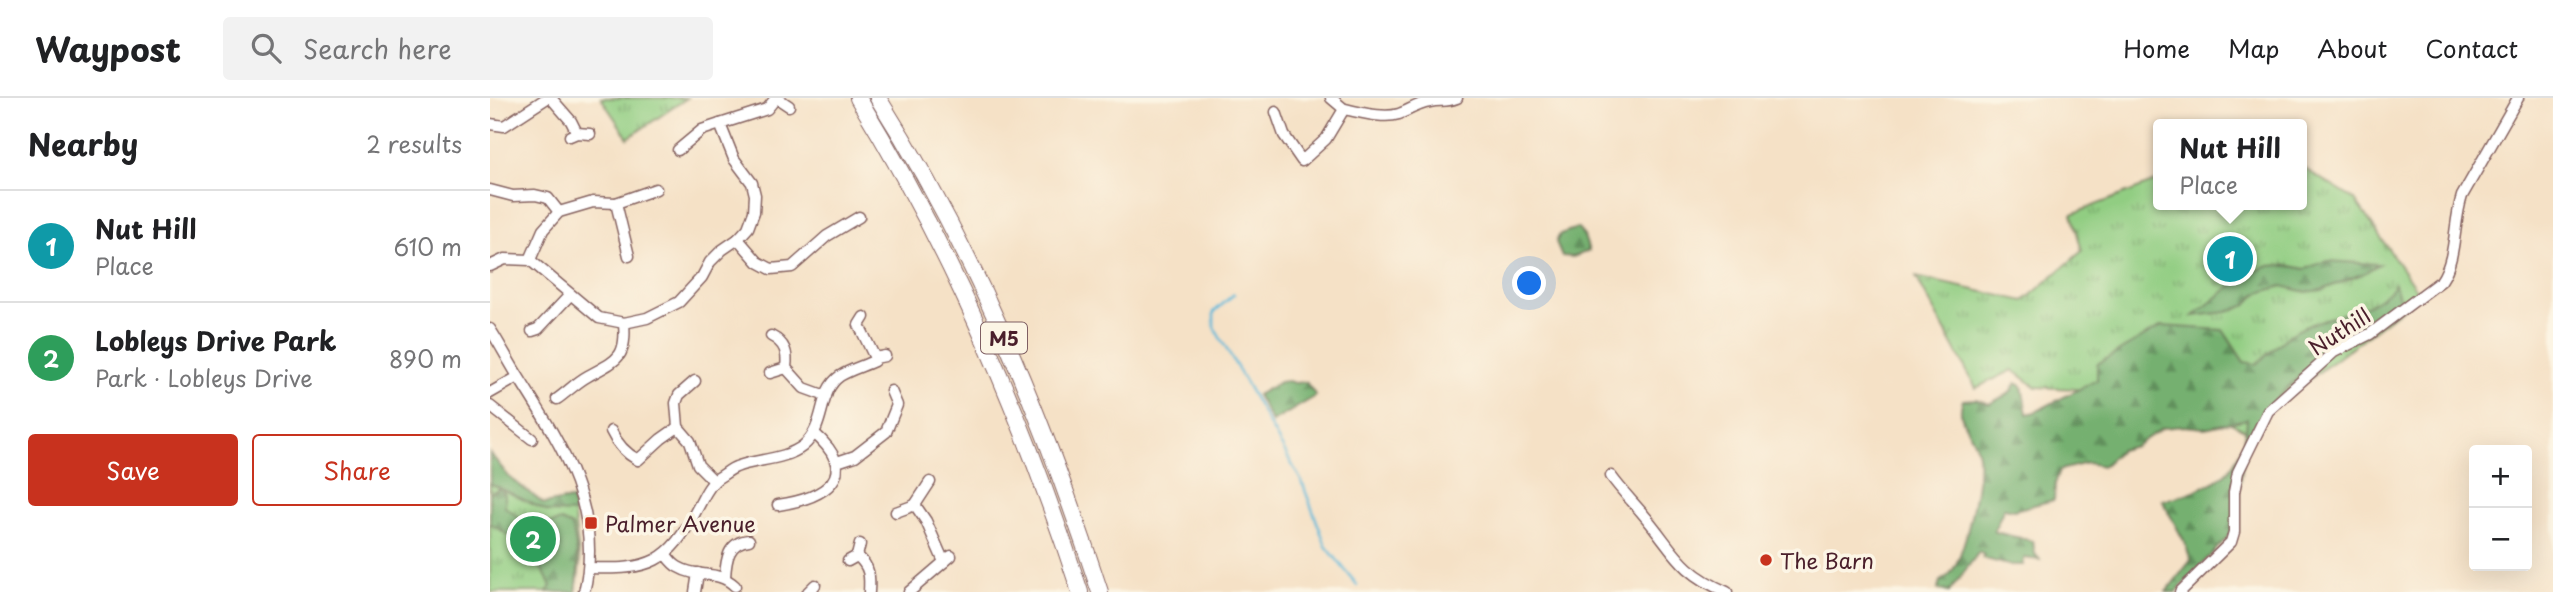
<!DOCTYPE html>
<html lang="en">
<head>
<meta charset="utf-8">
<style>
	body { margin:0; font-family:"Playpen Sans",sans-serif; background:#f2f2f2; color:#202124 }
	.controls { position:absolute; right:21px; bottom:21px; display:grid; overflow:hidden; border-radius:7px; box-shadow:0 7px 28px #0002 }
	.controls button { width:63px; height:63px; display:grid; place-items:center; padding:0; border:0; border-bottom:2px solid #e0e0e0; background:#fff; color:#202124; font:35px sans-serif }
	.you { position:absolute; left:1040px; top:186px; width:24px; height:24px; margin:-18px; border:5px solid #fff; border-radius:50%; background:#1a73e8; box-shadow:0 0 0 10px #1a73e833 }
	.badge { display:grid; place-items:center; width:46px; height:46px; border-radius:50%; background:#c8321e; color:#fff; font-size:23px; font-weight:700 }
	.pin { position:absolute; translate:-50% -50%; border:4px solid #fff; box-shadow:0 2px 7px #0006 }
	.popup { position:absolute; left:1663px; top:21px; width:154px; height:91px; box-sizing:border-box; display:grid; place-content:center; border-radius:7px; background:#fff; filter:drop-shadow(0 2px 5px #0005); font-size:23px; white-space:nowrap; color:#757577 }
	.popup b { font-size:26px; color:#202124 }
	.popup::after { content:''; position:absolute; left:50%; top:100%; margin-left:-14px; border:14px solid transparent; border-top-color:#fff }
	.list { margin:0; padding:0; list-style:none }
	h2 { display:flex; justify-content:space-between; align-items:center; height:91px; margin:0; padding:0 28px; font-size:30px }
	h2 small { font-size:23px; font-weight:400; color:#757577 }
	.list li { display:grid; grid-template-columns:46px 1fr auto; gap:21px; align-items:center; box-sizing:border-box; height:112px; padding:0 28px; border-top:2px solid #e0e0e0 }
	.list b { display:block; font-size:26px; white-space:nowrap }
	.list p { margin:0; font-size:23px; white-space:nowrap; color:#757577 }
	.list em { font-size:23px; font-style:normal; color:#757577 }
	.actions { display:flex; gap:14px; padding:21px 28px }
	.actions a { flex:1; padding:16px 0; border:2px solid #c8321e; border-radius:7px; text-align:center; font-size:24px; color:#c8321e }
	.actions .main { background:#c8321e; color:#fff }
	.icon { flex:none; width:38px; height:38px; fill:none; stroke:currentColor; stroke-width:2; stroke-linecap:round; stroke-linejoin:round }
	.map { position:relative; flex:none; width:2063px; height:494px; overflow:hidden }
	header { display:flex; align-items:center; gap:42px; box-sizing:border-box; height:98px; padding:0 35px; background:#fff; border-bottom:2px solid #e0e0e0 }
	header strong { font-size:33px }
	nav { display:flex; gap:38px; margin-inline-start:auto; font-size:24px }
	.search { width:490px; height:63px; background:#f2f2f2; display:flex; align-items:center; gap:18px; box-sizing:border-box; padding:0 24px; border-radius:7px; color:#757577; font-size:26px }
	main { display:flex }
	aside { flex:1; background:#fff }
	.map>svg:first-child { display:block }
	.grass { fill:url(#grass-tufts); stroke:#6e7656; stroke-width:2 }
	.forest { fill:url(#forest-firs); stroke:#5f684e; stroke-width:2 }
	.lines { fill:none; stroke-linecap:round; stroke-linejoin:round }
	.stream { stroke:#5bb8d9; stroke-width:2.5 }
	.minor-casing { stroke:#866361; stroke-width:13 }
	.highway-casing { stroke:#866361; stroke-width:18 }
	.minor { stroke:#fff; stroke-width:10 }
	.highway { stroke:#fff; stroke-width:16 }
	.poi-dot { fill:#c8321e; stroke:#fcf5e5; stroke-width:2.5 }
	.labels { text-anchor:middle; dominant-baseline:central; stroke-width:7; stroke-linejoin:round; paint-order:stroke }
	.shield { fill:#fcf5e5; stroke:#7f5f63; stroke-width:2 }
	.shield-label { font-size:19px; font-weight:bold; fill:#4a1f2b }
	.street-label { font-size:21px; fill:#4a1f2b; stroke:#fcf5e5 }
	.poi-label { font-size:21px; fill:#4a1f2b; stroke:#fcf5e5; text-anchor:start }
</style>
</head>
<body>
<header>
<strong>Waypost</strong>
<div class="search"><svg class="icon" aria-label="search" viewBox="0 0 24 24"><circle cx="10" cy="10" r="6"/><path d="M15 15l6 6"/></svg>Search here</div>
<nav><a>Home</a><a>Map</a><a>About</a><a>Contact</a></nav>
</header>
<main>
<aside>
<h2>Nearby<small>2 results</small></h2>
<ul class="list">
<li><span class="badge" style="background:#0f9aa8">1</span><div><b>Nut Hill</b><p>Place</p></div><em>610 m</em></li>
<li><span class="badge" style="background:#2e9e5b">2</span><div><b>Lobleys Drive Park</b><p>Park · Lobleys Drive</p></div><em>890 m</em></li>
</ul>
<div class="actions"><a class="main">Save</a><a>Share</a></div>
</aside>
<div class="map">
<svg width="2063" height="494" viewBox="0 0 2063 494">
	<defs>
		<pattern id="grass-tufts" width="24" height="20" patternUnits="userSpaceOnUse" patternTransform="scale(1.75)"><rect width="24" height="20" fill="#91cd82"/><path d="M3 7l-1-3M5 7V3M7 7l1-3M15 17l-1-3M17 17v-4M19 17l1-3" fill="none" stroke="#78a66b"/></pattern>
		<pattern id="forest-firs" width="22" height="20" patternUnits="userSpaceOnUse" patternTransform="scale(1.75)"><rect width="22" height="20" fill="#74b070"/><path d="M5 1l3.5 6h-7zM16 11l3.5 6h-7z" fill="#618f5c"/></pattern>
	</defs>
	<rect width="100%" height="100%" fill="#fcf5e5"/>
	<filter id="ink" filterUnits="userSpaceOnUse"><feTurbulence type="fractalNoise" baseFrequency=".0143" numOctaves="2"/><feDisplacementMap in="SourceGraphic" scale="14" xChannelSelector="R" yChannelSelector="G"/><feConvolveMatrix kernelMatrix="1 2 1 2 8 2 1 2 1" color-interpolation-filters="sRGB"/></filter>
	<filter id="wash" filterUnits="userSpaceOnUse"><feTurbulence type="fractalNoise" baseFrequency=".00686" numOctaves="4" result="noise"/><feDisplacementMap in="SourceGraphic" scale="28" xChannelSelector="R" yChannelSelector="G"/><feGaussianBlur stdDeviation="1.57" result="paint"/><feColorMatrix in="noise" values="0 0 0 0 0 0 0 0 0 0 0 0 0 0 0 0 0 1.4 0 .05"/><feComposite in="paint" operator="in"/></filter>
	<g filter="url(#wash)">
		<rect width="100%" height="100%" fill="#f5e1c6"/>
		<g class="grass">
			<polygon points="111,0 197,0 138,40"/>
			<polygon points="1812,69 1865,102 1930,197 1778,313 1764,337 1723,316 1625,293 1546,289 1523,272 1486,290 1426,179 1534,203 1592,153 1582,116 1668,83 1668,107 1812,107"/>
			<polygon points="0,355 19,379 54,406 82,401 90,466 86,494 0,494"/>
		</g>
		<g class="forest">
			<polygon points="1087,130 1094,138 1099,153 1083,159 1072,158 1066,144 1070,136"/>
			<polygon points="1836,163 1889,166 1872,176 1832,192 1816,194 1792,188 1766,196 1757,207 1737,214 1703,218 1744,186 1776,168 1796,167 1815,171"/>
			<path d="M1905,186L1911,206L1877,230L1853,241L1837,252L1778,308L1755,352L1743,430L1737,440L1686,494H1676L1701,462L1694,443L1672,402C1689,400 1727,386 1738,373C1750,359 1756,339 1757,321L1715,330L1693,328L1673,330L1645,348L1630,352L1613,368L1597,365L1570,372L1565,386L1564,402L1524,412L1514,410L1504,433C1517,439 1531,438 1543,444L1545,456L1550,462L1534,460L1533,467H1518L1492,460L1494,457L1489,454L1459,494L1448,491L1450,483C1451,483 1458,478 1459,477C1475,460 1491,381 1488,357C1486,336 1464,324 1473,302L1486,301L1499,306L1520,295L1526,285L1532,288L1537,316L1545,314L1607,282V266L1672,228L1733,232L1754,264L1766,266C1779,257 1790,243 1803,235C1836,214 1880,218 1905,186Z"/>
			<polygon points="798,283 804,285 816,284 826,298 782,324 767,297 790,284"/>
			<path d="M0,355L19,379L54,406L82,401L84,415L58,414L12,391L15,397V409L44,430L71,423L82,428C87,451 90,471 86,494H57L61,488C46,456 29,444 0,425V395L10,390L0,386Z"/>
		</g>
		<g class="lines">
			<polyline class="stream" points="744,196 724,214 724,229 812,384 836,448 867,487"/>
		</g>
	</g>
	<g filter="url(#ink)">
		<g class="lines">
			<g class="minor-casing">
				<g id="minor">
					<polyline points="61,0 81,23 87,35"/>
					<polyline points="287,0 299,8"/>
					<path d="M854,11C870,14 893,21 909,16C920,12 927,6 940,4C950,1 955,5 967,0"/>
					<polyline points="786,14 794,37 812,63 836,41 854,11 841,0"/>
					<polyline points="0,26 14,28 57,0"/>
					<polyline points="80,38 87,35 100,36"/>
					<polyline points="188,52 212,32 230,26"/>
					<polyline points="0,92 23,98 45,97 58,100 69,114"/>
					<polyline points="126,105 139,158"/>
					<polyline points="248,141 268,164 281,171 302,169 337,138 369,119"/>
					<polyline points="40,162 53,132 69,114 103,104 126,105 166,91"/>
					<polyline points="0,168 15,161 40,162 109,220 134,225 157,220 189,204 212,179 220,164 232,152 248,141 258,130 264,114 265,97 262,85 244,61 230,26 277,11 286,0"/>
					<polyline points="374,219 369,227 385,260"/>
					<path d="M0,231C11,248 20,266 31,283C72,348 114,413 94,494"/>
					<polyline points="42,233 48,231 80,197"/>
					<path d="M281,238C295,245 298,255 296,270L314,290L336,298"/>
					<polyline points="280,275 296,270"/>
					<polyline points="205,283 189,297 186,305 188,329 200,343 208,367 224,383"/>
					<polyline points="0,295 28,279"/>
					<path d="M67,301C77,294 87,284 98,278C127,262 137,260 134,225"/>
					<polyline points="0,308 42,341"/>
					<path d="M121,333C127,346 135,355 148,362L171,341L188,329"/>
					<polyline points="347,364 365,358 396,334 407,307 401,293"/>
					<path d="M1121,378C1131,392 1142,403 1153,416C1184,452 1189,474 1237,494"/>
					<polyline points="440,384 425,407 436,423 454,464"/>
					<path d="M288,407C334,400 373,378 324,335"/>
					<polyline points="406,414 425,407"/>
					<path d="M176,457C179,461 184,467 188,469C208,481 227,471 245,488"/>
					<path d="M367,458C380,468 380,479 379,494"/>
					<polyline points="358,463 367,458 370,446"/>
					<path d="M100,470C159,472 179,466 207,411C213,401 218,387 228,380C234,377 240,371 246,369C266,361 295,362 313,348C337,328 327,294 350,278C359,272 373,268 384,263L385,260L395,258"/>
					<path d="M235,479C236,462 238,444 259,442"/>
					<polyline points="205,494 208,475"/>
					<polyline points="318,494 325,487"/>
					<polyline points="419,494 461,458"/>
					<path d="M1690,494L1741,444L1744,434V394L1748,374L1778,313L1844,254L1880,236L1951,183C1967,160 1963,125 1972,98L2028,0"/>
				</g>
			</g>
			<g class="highway-casing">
				<g id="highway">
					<path d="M368,0C463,155 534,322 590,494"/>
					<path d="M388,0C485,153 554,322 610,494"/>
				</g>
			</g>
			<use href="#minor" class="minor"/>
			<use href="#highway" class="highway"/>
		</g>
	</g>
	<g class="poi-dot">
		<rect x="94" y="418" width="14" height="14" rx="3.5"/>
		<circle cx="1276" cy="462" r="7"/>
	</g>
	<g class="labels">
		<rect class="shield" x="491" y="224.5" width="46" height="31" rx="5"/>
		<g class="shield-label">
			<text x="514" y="240">M5</text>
		</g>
		<g class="street-label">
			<text transform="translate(1849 233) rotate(-33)">Nuthill</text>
		</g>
		<g class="poi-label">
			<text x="115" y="425">Palmer Avenue</text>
			<text x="1290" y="462">The Barn</text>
		</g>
	</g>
</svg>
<div class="controls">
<button>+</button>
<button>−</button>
</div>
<div class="you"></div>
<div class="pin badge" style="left:1740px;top:161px;background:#0f9aa8">1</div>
<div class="popup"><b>Nut Hill</b>Place</div>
<div class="pin badge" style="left:43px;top:441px;background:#2e9e5b">2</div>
</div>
</main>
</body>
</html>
